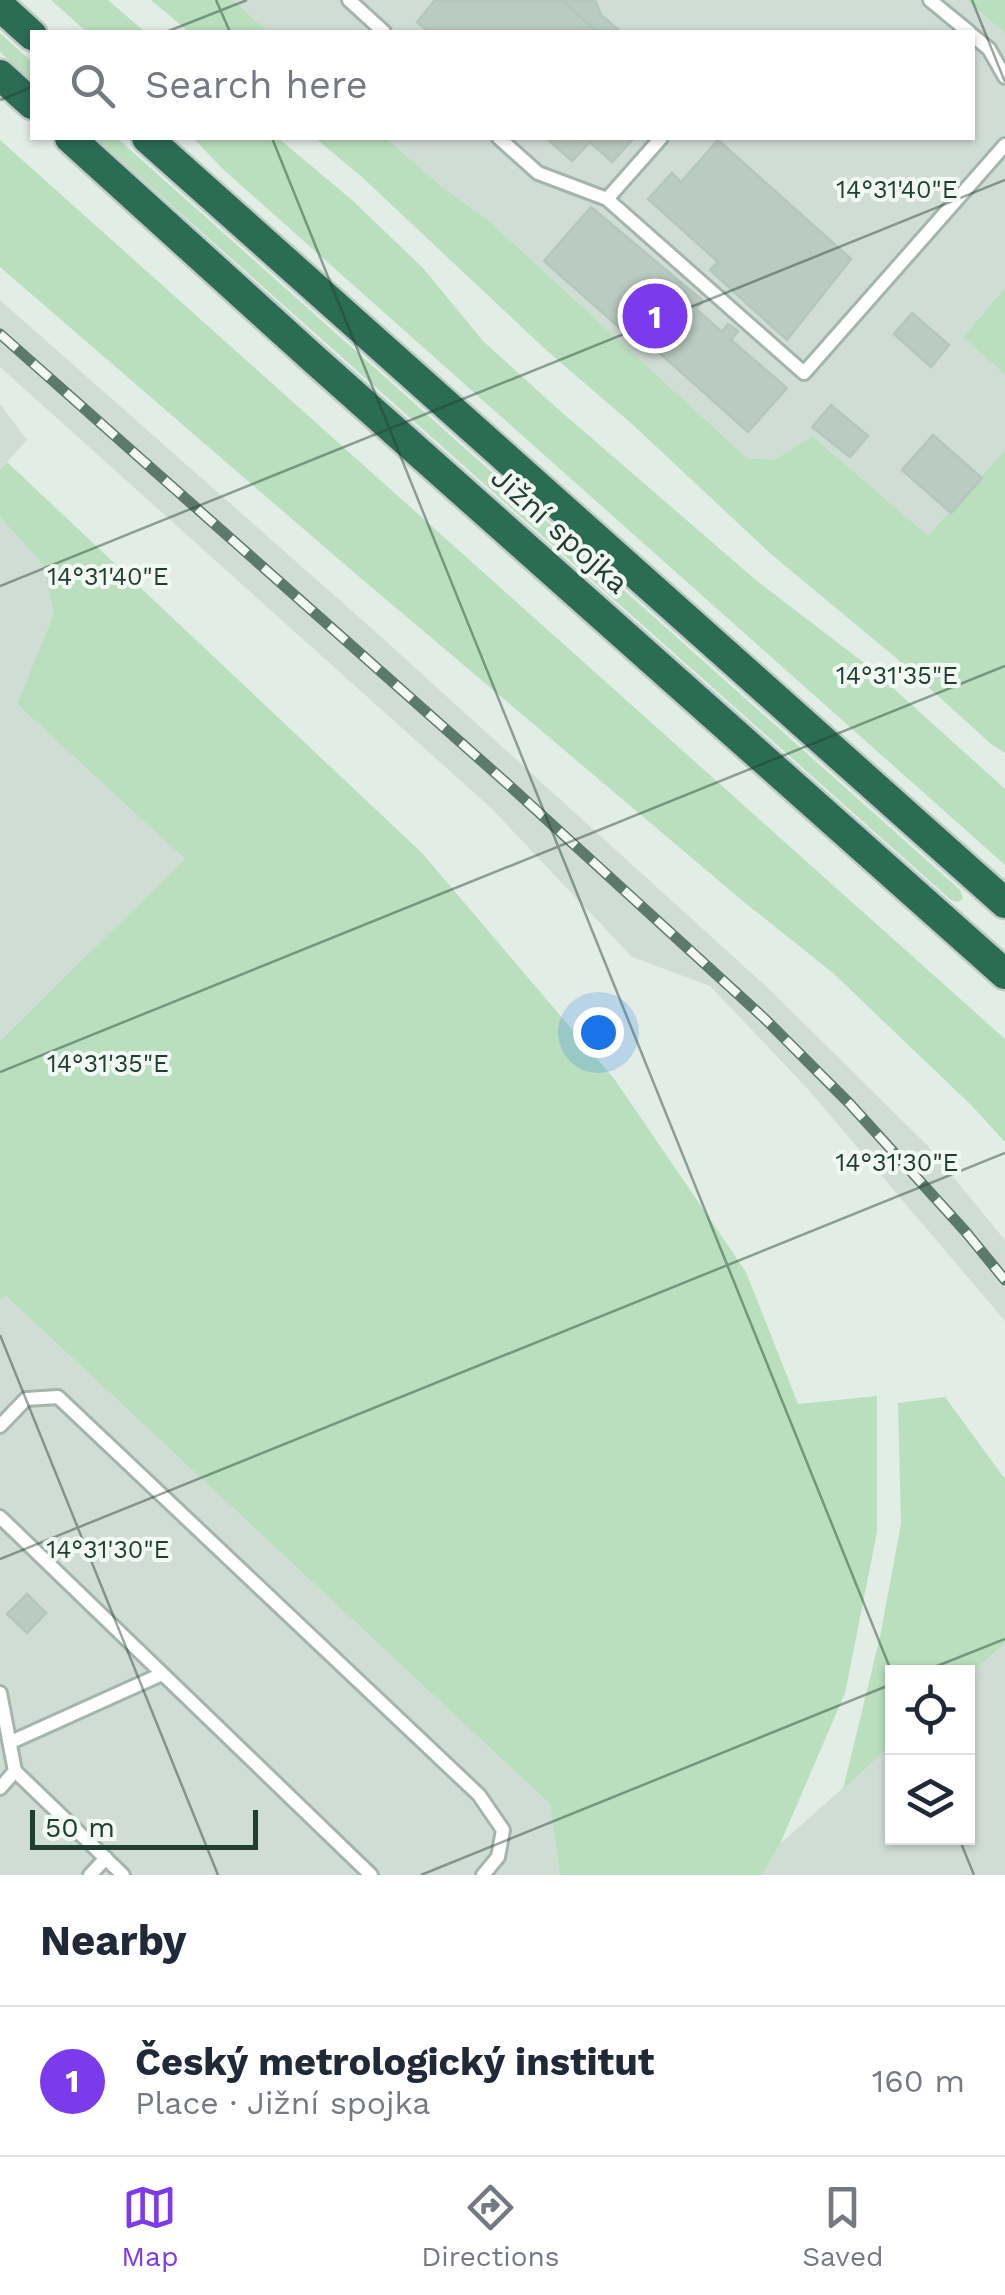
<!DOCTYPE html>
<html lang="en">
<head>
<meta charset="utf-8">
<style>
	body { margin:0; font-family:"Work Sans",sans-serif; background:#f6f6f7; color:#1f2937 }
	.controls { position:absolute; right:30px; bottom:30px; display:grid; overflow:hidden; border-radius:0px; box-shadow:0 2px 8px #0004 }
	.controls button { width:90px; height:90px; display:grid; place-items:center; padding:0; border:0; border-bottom:2px solid #e0e1e3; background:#fff; color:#1f2937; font:50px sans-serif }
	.scale { position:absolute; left:30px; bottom:25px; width:228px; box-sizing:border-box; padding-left:10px; border:5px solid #213e32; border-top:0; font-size:28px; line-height:35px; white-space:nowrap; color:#213e32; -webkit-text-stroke:8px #f2f9f5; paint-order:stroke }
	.you { position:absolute; left:598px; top:1032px; width:35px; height:35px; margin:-25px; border:8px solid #fff; border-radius:50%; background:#1a73e8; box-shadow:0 0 0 15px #1a73e833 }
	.badge { display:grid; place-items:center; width:65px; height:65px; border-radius:50%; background:#7c3aed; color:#fff; font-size:32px; font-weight:700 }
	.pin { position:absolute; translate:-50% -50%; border:5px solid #fff; box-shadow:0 2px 10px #0006 }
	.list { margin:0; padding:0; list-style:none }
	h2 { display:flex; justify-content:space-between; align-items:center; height:130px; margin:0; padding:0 40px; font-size:42px }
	h2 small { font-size:32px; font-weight:400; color:#747a83 }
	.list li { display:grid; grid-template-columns:65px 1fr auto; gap:30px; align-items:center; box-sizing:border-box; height:150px; padding:0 40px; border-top:2px solid #e0e1e3 }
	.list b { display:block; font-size:38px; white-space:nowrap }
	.list p { margin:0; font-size:32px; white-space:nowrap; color:#747a83 }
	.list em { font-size:32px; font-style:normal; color:#747a83 }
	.icon { flex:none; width:55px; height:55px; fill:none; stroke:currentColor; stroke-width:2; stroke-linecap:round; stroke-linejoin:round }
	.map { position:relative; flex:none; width:1005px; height:1875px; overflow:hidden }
	.search { position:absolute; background:#fff; box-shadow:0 2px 8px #0004; left:30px; right:30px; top:30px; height:110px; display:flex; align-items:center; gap:25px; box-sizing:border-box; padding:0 35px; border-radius:0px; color:#747a83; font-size:38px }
	.sheet { height:280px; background:#fff }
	nav { display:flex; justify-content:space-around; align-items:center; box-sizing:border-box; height:140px; border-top:2px solid #e0e1e3; background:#fff; font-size:28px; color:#747a83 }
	nav a { display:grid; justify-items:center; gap:5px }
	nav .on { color:#7c3aed }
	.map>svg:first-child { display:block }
	.built { fill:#d0ddd5 }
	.green { fill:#b9dfbe }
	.building { fill:#bacbc1; stroke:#b4c7bc; stroke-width:2.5 }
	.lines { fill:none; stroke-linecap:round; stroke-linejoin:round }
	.lane-casing { stroke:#a4b5ac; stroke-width:18 }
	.highway-casing { stroke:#c1c9c6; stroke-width:35 }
	.lane { stroke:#fff; stroke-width:12 }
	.highway { stroke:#2b6c55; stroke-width:30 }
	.rail-casing { stroke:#5b7a6d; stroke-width:11 }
	.rail { stroke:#f2f9f5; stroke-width:8; stroke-dasharray:22; stroke-linecap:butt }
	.ticks { fill:none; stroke:#213e32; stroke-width:2.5; stroke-opacity:0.45 }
	.labels { text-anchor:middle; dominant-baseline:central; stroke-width:8; stroke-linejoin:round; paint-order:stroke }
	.street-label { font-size:30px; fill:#213e32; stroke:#f2f9f5 }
	.ticks-label { font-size:25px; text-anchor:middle; fill:#213e32; stroke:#f2f9f5; stroke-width:8; stroke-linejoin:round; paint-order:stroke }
</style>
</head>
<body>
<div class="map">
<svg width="1005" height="1875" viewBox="0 0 1005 1875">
	<rect width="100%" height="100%" fill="#e2ede6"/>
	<g class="built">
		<polygon points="233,0 967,0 1005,34 1005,288 963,337 1005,375 1005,450 928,537 812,436 774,460 747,458 488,220 442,187 386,138 972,138 972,32 268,32"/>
		<polygon points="0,300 378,634 770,990 926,1144 1005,1240 1005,1321 807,1088 710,986 632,957 491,808 0,367"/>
		<polygon points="0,404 27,440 0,469"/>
		<polygon points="0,517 44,564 54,613 17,704 186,859 0,1041"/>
		<polygon points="6,1296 550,1804 561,1873 557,1875 0,1875 0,1299"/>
		<polygon points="1005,1643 1005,1875 762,1875 780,1844 892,1744 892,1838 968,1838 968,1676"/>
	</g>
	<g class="green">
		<polygon points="51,0 108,0 145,32 87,32"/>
		<polygon points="151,0 233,0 268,32 189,32"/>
		<polygon points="967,0 1005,0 1005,34 1003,32"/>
		<polygon points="0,33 32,62 32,81 0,52"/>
		<polygon points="96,138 117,138 960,890 963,899 958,902 951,900"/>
		<polygon points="193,138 278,138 352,200 423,268 483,341 558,409 757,581 872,669 1005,789 1005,865 224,170"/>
		<polygon points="315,138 386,138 442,187 488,220 747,458 774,460 812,436 928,536 1005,450 1005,753 991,744 895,657 772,555 632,424 545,349 363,178"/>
		<polygon points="0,140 1005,1039 1005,1142 971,1105 833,973 744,902 350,569 0,267"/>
		<polygon points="1005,288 1005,375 963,337"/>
		<polygon points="7,462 422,853 615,1080 746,1272 798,1404 877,1396 877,1532 845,1693 780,1844 762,1875 557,1875 560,1873 550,1804 6,1296 0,1299 0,1041 185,859 17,704 54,613 43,564 0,517 0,469"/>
		<polygon points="945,1397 1005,1479 1005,1643 968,1676 968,1672 892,1672 892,1744 843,1789 880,1637 901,1524 898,1403"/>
	</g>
	<g class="building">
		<polygon points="435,0 562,0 595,30 593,32 429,32 417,22"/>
		<polygon points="562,0 595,0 601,15 621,32 593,32 595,30"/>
		<polygon points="546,138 634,138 612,162 590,142 572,161"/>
		<polygon points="718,140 851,259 787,340 710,270 718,262 648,199 672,173 681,182"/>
		<polygon points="591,207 703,301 696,309 722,332 728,324 738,331 731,340 787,388 748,432 653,347 648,353 544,261"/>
		<polygon points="912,313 949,345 931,367 894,334"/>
		<polygon points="831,405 868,436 850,457 812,427"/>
		<polygon points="933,435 982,478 951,513 902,470"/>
		<polygon points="27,1594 46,1613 27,1633 7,1614"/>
	</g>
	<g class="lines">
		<g class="lane-casing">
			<g id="lane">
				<polyline points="349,0 384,32"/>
				<polyline points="930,0 969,32"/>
				<polyline points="972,35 989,49 1005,77"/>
				<polyline points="499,138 538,173 607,199 804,373 1005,145"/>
				<polyline points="607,199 661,138"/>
				<polyline points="0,1426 26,1399 58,1397 479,1795 503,1830 498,1857 483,1875"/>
				<polyline points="0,1517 371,1875"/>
				<polyline points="0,1693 15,1771 0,1788"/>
				<polyline points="11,1742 162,1674"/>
				<polyline points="15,1771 123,1875"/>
				<polyline points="90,1875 106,1858"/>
			</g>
		</g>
		<g class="highway-casing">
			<g id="highway">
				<polyline points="0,6 32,35"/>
				<polyline points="0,75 32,104"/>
				<polyline points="70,138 315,360 1005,974"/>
				<polyline points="147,138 1005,903"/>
			</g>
		</g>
		<use href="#lane" class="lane"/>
		<use href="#highway" class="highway"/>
		<g class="rail-casing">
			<polyline id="rail" points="0,334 511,787 764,1018 850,1104 965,1231 1005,1280"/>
		</g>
		<use href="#rail" class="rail"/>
	</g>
	<path class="ticks" d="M216,0L230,32M972,0L1005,82M166,32L247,0M0,100L32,87M272,138L892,1673M0,586L1005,180M0,1072L1005,666M0,1335L218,1875M0,1559L1005,1153M922,1672L1005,1639M959,1838L974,1875M421,1875L892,1684"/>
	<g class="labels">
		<g class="street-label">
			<text transform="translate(560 530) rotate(42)">Jižní spojka</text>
		</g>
	</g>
	<g class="ticks-label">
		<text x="897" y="198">14°31'40"E</text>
		<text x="108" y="585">14°31'40"E</text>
		<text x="897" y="684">14°31'35"E</text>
		<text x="108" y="1072">14°31'35"E</text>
		<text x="897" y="1171">14°31'30"E</text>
		<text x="108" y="1558">14°31'30"E</text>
	</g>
</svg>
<div class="controls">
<button><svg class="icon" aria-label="locate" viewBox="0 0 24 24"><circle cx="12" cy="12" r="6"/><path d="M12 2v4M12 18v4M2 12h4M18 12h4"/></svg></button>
<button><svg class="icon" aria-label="layers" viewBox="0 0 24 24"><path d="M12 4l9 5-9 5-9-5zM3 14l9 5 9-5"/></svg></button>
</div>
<div class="scale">50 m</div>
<div class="you"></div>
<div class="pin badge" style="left:655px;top:316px">1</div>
<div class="search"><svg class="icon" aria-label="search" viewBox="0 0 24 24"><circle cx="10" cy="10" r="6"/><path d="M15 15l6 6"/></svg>Search here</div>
</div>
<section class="sheet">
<h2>Nearby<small></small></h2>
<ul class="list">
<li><span class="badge">1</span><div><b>Český metrologický institut</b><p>Place · Jižní spojka</p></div><em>160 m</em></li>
</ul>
</section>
<nav>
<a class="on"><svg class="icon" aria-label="map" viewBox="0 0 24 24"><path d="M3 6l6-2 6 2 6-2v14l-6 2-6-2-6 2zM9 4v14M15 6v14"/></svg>Map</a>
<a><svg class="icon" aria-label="directions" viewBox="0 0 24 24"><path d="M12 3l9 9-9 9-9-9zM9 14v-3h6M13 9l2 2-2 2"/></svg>Directions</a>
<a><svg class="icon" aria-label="saved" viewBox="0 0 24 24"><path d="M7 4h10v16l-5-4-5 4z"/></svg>Saved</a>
</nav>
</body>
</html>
